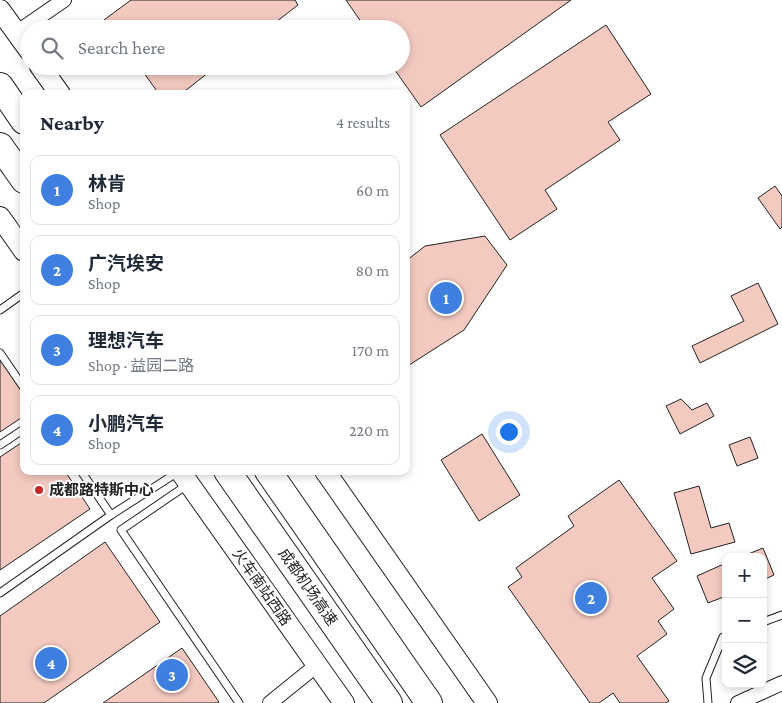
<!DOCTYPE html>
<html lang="en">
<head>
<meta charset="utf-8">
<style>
	body { margin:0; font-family:"Crimson Pro","Noto Sans SC",serif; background:#f2f2f3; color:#1f2937 }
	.controls { position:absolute; right:15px; bottom:15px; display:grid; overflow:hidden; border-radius:10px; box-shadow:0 2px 8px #0003 }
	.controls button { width:45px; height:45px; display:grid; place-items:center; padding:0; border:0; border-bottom:1px solid #e0e1e3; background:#fff; color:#1f2937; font:25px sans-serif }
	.you { position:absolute; left:508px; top:431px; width:18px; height:18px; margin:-12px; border:4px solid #fff; border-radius:50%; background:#1a73e8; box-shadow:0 0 0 8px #1a73e833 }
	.badge { display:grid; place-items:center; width:32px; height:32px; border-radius:50%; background:#c62828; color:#fff; font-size:16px; font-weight:700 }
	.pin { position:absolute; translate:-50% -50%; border:2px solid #fff; box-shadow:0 1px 5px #0006 }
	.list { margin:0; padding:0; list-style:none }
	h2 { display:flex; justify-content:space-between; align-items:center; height:65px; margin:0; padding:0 20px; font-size:21px }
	h2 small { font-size:16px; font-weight:400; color:#747a83 }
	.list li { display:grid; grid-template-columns:32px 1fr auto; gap:15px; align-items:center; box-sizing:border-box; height:70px; margin:0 10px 10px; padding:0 10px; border:1px solid #e0e1e3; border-radius:10px }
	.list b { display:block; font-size:19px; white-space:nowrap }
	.list p { margin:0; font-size:16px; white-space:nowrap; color:#747a83 }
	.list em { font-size:16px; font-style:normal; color:#747a83 }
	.icon { flex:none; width:28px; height:28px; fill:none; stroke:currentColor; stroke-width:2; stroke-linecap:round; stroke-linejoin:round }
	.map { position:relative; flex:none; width:782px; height:703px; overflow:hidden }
	.search { position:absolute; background:#fff; box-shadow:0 2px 8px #0003; left:20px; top:20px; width:390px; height:55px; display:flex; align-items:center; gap:12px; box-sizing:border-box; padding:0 18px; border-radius:28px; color:#747a83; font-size:19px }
	.panel { position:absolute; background:#fff; box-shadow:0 2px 8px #0003; left:20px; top:90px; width:390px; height:385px; border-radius:10px }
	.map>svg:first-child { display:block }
	.building { fill:#f3c9c0; stroke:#222 }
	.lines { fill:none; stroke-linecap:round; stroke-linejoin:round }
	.service-casing { stroke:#222; stroke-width:9 }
	.minor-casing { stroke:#222; stroke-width:16 }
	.secondary-casing { stroke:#222; stroke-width:22 }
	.motorway-casing { stroke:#222; stroke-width:28 }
	.service { stroke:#fff; stroke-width:7 }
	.minor { stroke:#fff; stroke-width:14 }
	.secondary { stroke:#fff; stroke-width:20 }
	.motorway { stroke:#fff; stroke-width:26 }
	.poi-dot { fill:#c62828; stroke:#fff; stroke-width:2 }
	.labels { text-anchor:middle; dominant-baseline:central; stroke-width:4; stroke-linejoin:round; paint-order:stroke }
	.poi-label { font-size:15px; font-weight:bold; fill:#222; stroke:#fff; text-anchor:start }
	.street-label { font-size:15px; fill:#222; stroke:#fff }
</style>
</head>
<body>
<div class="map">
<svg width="782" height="703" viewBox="0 0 782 703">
	<rect width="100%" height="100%" fill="#fff"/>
	<g class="building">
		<polygon points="131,0 295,0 298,5 267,29 111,29 104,20"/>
		<polygon points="346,0 571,0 421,107 392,66 401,66 401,29 366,29"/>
		<polygon points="606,25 651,94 608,122 620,140 545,190 557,209 510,240 440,135"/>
		<polygon points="139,66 217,66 181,94 159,94"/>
		<polygon points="333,66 350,66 339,74"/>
		<polygon points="775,186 782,196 782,227 780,229 758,198"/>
		<polygon points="485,236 507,265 464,330 406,367 406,261 425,246"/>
		<polygon points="758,283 778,324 700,363 692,346 744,321 731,296"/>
		<polygon points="0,359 24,395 24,416 0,432"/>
		<polygon points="681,399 692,410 707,403 714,416 680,434 666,406"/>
		<polygon points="482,434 520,495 479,521 441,460"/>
		<polygon points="750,437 758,458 737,466 729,445"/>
		<polygon points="24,441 24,471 65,471 90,509 0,570 0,457"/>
		<polygon points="619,480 677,561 652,578 674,609 658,621 667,634 637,656 669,701 666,703 620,703 613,693 599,703 590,703 508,587 522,577 516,568 574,526 568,516"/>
		<polygon points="699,486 711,528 729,523 735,542 691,554 674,493"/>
		<polygon points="105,542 160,622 44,703 0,703 0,616"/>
		<polygon points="763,548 774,575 763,580 763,557 741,557"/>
		<polygon points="726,563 726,596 708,603 697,576"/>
		<polygon points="182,648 219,702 217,703 103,703"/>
	</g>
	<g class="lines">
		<g class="service-casing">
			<g id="service">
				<polyline points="0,310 24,293"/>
				<polyline points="0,353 24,388"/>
				<polyline points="0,445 24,429"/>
				<polyline points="81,471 111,515"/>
				<polyline points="187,485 121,530 239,703"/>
				<polyline points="0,593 111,515 178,472"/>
				<polyline points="763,622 782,615"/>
				<polyline points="708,703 706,678 723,637 726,636"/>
			</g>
		</g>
		<g class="minor-casing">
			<g id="minor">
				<polyline points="16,33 64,0"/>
				<polyline points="270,703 317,665"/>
				<polyline points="738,703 782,683"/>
			</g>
		</g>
		<g class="secondary-casing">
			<g id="secondary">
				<polyline points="0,10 29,50"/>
				<polyline points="40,66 60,94"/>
				<polyline points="0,217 24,251"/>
				<polyline points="180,471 344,703"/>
				<polyline points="325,471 487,703"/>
			</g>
		</g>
		<g class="motorway-casing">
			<g id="motorway">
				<polyline points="0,86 24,121"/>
				<polyline points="0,146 24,180"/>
				<polyline points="227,471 389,703"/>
				<polyline points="268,471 429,703"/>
			</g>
		</g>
		<use href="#service" class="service"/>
		<use href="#minor" class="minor"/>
		<use href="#secondary" class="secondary"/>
		<use href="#motorway" class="motorway"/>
	</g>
	<circle class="poi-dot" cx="39" cy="490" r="5"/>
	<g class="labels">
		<g class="poi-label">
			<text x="49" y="490">成都路特斯中心</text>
		</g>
		<g class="street-label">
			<text transform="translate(262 587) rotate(55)">火车南站西路</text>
			<text transform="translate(308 587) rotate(55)">成都机场高速</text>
		</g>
	</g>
</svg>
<div class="controls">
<button>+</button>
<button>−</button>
<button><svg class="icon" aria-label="layers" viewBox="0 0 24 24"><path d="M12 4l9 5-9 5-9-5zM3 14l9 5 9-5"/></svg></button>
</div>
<div class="you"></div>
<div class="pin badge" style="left:446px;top:298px;background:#3f7fe0">1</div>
<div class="pin badge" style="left:591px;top:598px;background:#3f7fe0">2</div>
<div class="pin badge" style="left:172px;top:675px;background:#3f7fe0">3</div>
<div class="pin badge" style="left:51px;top:663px;background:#3f7fe0">4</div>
<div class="search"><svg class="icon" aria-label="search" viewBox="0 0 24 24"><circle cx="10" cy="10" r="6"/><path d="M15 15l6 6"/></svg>Search here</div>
<section class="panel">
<h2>Nearby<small>4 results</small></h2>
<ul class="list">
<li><span class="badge" style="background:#3f7fe0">1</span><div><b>林肯</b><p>Shop</p></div><em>60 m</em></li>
<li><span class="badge" style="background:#3f7fe0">2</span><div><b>广汽埃安</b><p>Shop</p></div><em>80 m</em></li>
<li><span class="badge" style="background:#3f7fe0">3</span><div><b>理想汽车</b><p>Shop · 益园二路</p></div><em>170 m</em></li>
<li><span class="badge" style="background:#3f7fe0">4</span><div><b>小鹏汽车</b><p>Shop</p></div><em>220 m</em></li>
</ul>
</section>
</div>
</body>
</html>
